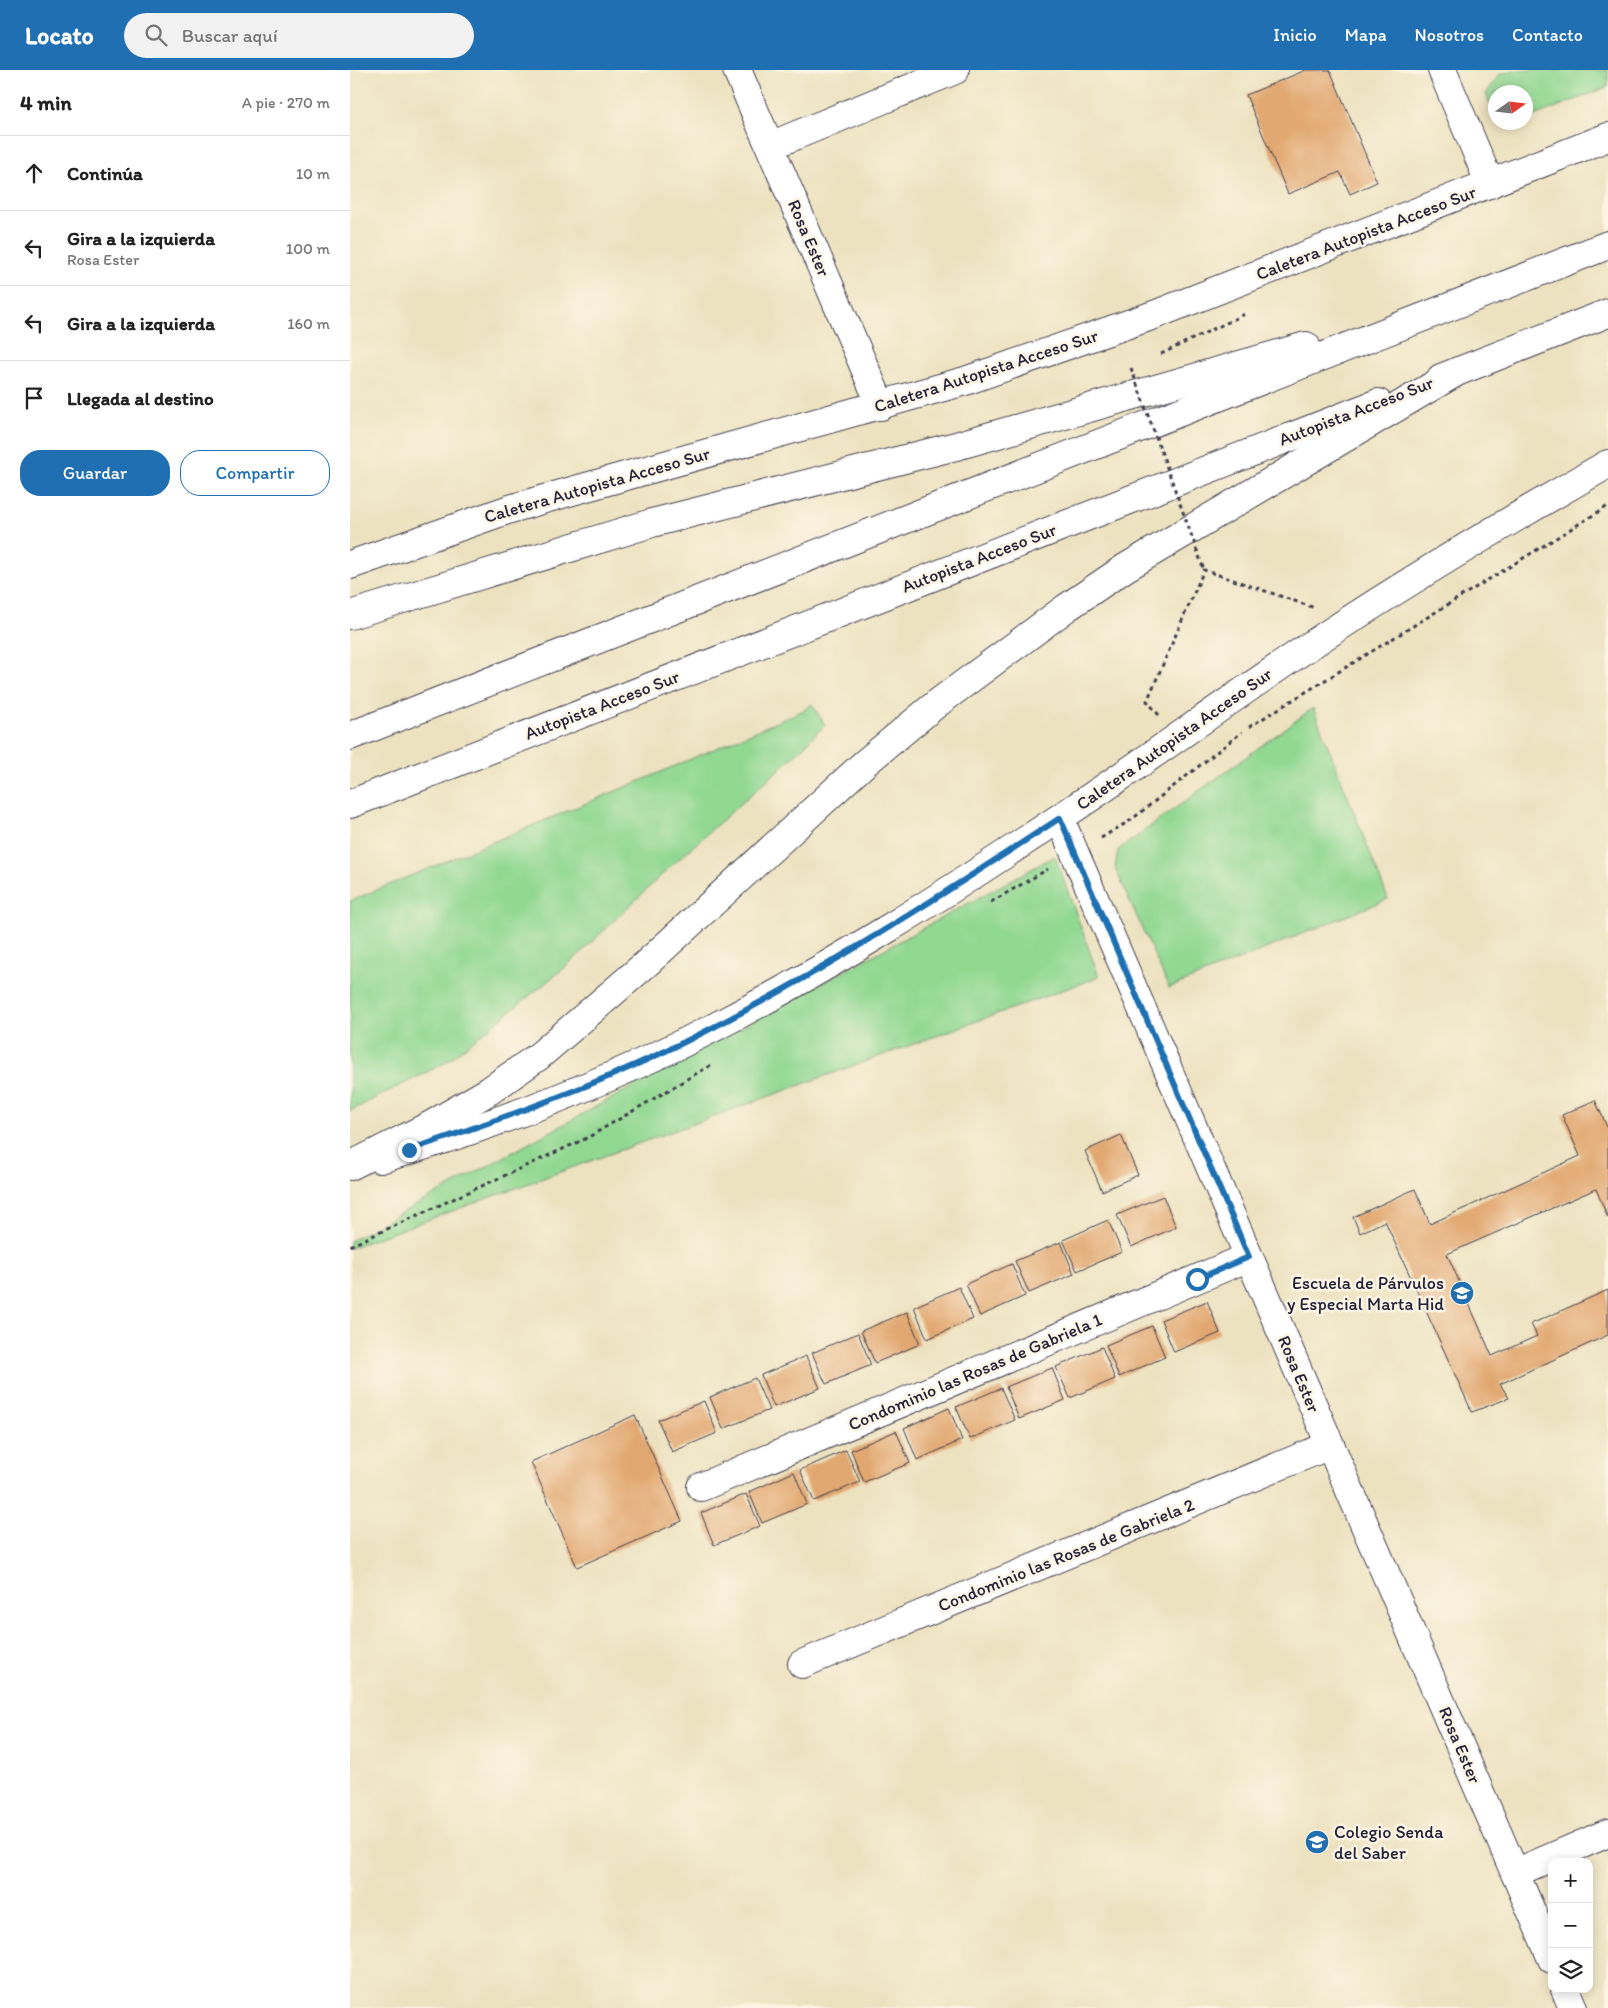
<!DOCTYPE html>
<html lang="es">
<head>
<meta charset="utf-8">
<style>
	body { margin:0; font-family:Itim,sans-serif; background:#f2f2f2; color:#222 }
	.controls { position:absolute; right:15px; bottom:15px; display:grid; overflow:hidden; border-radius:10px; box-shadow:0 2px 12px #0003 }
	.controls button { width:45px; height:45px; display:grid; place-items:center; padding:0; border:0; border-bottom:1px solid #e0e0e0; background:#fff; color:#222; font:25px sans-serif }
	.compass { position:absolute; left:1138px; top:15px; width:45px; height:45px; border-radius:50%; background:#fff; box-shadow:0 2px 12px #0003; rotate:76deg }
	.stop { position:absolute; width:15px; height:15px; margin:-11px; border:4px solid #1f6fb2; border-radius:50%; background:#fff }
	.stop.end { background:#1f6fb2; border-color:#fff; box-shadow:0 1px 5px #0008 }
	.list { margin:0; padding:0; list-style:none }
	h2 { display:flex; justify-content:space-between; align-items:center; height:65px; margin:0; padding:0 20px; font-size:21px }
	h2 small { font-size:16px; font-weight:400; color:#767676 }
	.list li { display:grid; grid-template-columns:32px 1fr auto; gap:15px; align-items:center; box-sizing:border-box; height:75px; padding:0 20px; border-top:1px solid #e0e0e0 }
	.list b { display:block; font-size:19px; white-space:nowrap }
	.list p { margin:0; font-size:16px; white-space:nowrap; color:#767676 }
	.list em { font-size:16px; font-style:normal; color:#767676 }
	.actions { display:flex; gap:10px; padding:15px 20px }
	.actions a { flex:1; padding:11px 0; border:1px solid #1f6fb2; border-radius:20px; text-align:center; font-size:18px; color:#1f6fb2 }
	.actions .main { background:#1f6fb2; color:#fff }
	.icon { flex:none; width:28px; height:28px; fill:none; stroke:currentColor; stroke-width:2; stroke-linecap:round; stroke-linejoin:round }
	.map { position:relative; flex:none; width:1258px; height:1938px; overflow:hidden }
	header { display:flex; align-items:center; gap:30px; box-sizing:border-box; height:70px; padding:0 25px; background:#1f6fb2; color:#fff }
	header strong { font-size:24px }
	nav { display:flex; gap:28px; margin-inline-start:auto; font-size:18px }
	.search { width:350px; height:45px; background:#f2f2f2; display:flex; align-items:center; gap:12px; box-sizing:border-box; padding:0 18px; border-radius:28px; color:#767676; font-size:19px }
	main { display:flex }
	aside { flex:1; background:#fff }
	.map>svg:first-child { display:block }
	.grass { fill:#91d891; stroke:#5a7d66 }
	.building { fill:#e2a871 }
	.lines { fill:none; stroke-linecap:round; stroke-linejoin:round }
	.minor-casing { stroke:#403f4f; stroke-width:30 }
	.secondary-casing { stroke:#403f4f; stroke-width:30 }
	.motorway-casing { stroke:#403f4f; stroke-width:30 }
	.path { stroke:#403f4f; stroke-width:3; stroke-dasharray:4 4; stroke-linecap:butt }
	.minor { stroke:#fff; stroke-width:28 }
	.secondary { stroke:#fff; stroke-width:28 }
	.motorway { stroke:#fff; stroke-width:28 }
	.path-bridge { stroke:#403f4f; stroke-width:3; stroke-dasharray:4 4; stroke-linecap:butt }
	.route { stroke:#1f6fb2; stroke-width:6 }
	.labels { text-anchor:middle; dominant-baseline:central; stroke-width:5; stroke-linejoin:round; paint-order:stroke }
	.street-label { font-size:18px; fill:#22223b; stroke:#fcf5e5 }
	.poi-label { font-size:18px; fill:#22223b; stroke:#fcf5e5; text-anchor:end }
</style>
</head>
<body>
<header>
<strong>Locato</strong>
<div class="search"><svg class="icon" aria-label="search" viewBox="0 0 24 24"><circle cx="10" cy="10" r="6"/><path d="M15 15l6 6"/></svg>Buscar aquí</div>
<nav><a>Inicio</a><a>Mapa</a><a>Nosotros</a><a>Contacto</a></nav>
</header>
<main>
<aside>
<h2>4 min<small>A pie · 270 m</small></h2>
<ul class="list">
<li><svg class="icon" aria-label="ahead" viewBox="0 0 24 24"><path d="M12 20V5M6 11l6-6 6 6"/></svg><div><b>Continúa</b></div><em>10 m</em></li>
<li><svg class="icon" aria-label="left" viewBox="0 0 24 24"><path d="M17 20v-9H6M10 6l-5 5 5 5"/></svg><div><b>Gira a la izquierda</b><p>Rosa Ester</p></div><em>100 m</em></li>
<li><svg class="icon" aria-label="left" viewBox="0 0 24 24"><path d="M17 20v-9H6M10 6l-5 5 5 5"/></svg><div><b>Gira a la izquierda</b></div><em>160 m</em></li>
<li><svg class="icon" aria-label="arrive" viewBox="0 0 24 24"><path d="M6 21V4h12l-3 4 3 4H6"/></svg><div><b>Llegada al destino</b></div></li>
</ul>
<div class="actions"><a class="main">Guardar</a><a>Compartir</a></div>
</aside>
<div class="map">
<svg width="1258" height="1938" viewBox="0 0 1258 1938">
	<rect width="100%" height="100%" fill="#fcf5e5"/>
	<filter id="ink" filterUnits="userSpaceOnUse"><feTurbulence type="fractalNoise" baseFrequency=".02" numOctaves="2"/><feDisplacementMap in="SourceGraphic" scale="10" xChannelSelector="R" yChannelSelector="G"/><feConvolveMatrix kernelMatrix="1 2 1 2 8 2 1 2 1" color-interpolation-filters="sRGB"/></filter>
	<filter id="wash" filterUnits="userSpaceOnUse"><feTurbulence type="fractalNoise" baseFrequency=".0096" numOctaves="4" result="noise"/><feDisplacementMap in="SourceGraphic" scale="20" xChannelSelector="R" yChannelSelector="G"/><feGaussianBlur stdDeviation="1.12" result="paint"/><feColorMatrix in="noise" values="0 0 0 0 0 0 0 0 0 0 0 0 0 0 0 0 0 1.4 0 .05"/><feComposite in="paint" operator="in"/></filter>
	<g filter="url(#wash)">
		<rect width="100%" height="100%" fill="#ede2c0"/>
		<g class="grass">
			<polygon points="1163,0 1258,0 1258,17 1176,49 1176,22 1146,22 1145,45 1136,24 1149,5"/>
			<polygon points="462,634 475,655 445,685 321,796 218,895 95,993 0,1041 0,831 297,708 454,640"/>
			<polygon points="963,638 1038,829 819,918 765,798 768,780"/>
			<polygon points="705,786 749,907 0,1178 0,1171"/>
		</g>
		<g id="blocks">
			<g class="building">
				<polygon points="956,0 980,0 1027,112 1000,124 990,102 938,124 896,25"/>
				<polygon points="1245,1030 1258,1059 1258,1148 1246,1119 1097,1184 1142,1286 1187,1266 1181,1254 1258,1220 1258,1265 1150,1314 1159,1328 1122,1342 1035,1151 1010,1163 1003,1147 1065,1119 1080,1154 1230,1086 1212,1045"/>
				<polygon points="771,1065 788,1105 752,1121 735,1081"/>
				<polygon points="813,1126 826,1157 781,1177 767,1145"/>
				<polygon points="758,1150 772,1182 727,1201 713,1170"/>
				<polygon points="711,1172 724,1204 679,1223 665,1191"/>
				<polygon points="662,1194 675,1226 630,1246 616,1214"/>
				<polygon points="609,1217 623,1249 577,1269 564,1237"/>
				<polygon points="857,1231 870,1263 824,1282 811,1250"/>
				<polygon points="557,1242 570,1274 525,1293 511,1261"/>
				<polygon points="802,1256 815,1287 769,1307 756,1275"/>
				<polygon points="508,1263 521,1295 476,1314 462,1283"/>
				<polygon points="752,1277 765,1309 720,1328 706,1297"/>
				<polygon points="456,1286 470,1318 424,1337 411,1305"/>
				<polygon points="702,1298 715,1330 669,1349 656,1317"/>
				<polygon points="405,1308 419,1340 373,1359 360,1327"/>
				<polygon points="651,1318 665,1350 620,1369 606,1337"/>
				<polygon points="354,1331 367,1363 322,1382 308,1350"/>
				<polygon points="599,1338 612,1370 567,1390 554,1358"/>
				<polygon points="285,1345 332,1451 227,1497 181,1392"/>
				<polygon points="546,1361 560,1393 514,1412 501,1380"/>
				<polygon points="496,1380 510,1412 464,1431 450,1400"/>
				<polygon points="444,1402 457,1434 412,1453 399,1422"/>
				<polygon points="396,1424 410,1456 364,1475 351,1443"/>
			</g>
		</g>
	</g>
	<g filter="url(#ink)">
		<use href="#blocks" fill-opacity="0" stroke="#403f4f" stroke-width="1"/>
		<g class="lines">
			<g class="minor-casing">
				<g id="minor">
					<polyline points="387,0 531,336"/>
					<polyline points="1092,0 1140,114"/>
					<polyline points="420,76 605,0"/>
					<polyline points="710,749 1202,1889"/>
					<polyline points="351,1417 899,1187"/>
					<polyline points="452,1594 980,1375"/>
					<polyline points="1165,1803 1258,1763"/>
					<polyline points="1215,1919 1223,1938"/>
				</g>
			</g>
			<g class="secondary-casing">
				<g id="secondary">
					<polyline points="0,495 160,439 222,421 615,311 804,245 1258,67"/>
					<path d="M30,1089C143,1056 256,1013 361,959C481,897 596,824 708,749C801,688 890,621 984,560C1073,502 1165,447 1258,394"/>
				</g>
			</g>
			<g class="motorway-casing">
				<g id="motorway">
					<polyline points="1091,308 1258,243"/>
					<polyline points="0,545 302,453 606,376 956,276"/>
					<polyline points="0,666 1258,175"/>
					<polyline points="0,734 1028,333"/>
					<polyline points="0,1096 81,1055 139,1021 189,986 297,893 515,693 585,635 716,538 775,498 1108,301"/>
				</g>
			</g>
			<g class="path">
				<polyline points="811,284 895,244"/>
				<polyline points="809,645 797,631 854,500 965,538"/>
				<polyline points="899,657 1258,436"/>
				<polyline points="751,768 781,750 892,662"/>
				<polyline points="641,832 698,799"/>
				<polyline points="0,1176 237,1068 361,995"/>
			</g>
			<use href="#minor" class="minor"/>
			<use href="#secondary" class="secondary"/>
			<use href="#motorway" class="motorway"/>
			<polyline class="path-bridge" points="781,298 854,500"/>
		</g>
	</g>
	<g class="lines" filter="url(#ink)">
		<path class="route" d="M59,1080C161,1046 264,1009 360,959C481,897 595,823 710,748L899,1187L847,1209"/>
	</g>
	<defs>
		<g id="school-disc" transform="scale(1.25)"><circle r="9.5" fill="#1f6fb2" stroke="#fcf5e5"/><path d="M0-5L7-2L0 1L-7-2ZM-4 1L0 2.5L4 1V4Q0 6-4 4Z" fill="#fff"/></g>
	</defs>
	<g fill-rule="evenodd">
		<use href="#school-disc" x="1112" y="1223"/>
		<use href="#school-disc" x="967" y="1772"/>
	</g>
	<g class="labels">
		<g class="street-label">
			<text transform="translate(1016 163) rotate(-21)">Caletera Autopista Acceso Sur</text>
			<text transform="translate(459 168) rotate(67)">Rosa Ester</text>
			<text transform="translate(636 301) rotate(-18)">Caletera Autopista Acceso Sur</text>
			<text transform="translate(1006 341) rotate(-21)">Autopista Acceso Sur</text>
			<text transform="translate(247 415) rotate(-16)">Caletera Autopista Acceso Sur</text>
			<text transform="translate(629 488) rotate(-21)">Autopista Acceso Sur</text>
			<text transform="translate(252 635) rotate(-21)">Autopista Acceso Sur</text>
			<text transform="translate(824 669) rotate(-35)">Caletera Autopista Acceso Sur</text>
			<text transform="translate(625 1302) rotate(-23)">Condominio las Rosas de Gabriela 1</text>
			<text transform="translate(949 1304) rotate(67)">Rosa Ester</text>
			<text transform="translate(716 1485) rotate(-22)">Condominio las Rosas de Gabriela 2</text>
			<text transform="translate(1110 1675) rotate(67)">Rosa Ester</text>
		</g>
		<g class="poi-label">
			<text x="1094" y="1213">Escuela de Párvulos<tspan x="1094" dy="21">y Especial Marta Hid</tspan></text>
			<text x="984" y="1762" text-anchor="start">Colegio Senda<tspan x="984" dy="21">del Saber</tspan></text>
		</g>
	</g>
</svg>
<div class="controls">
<button>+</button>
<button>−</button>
<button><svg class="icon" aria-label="layers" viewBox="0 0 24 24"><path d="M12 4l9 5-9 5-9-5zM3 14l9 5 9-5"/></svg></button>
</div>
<svg class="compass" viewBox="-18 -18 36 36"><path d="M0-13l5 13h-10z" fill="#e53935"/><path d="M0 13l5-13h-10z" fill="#767676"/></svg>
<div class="stop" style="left:847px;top:1209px"></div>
<div class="stop end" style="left:59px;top:1080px"></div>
</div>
</main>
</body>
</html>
